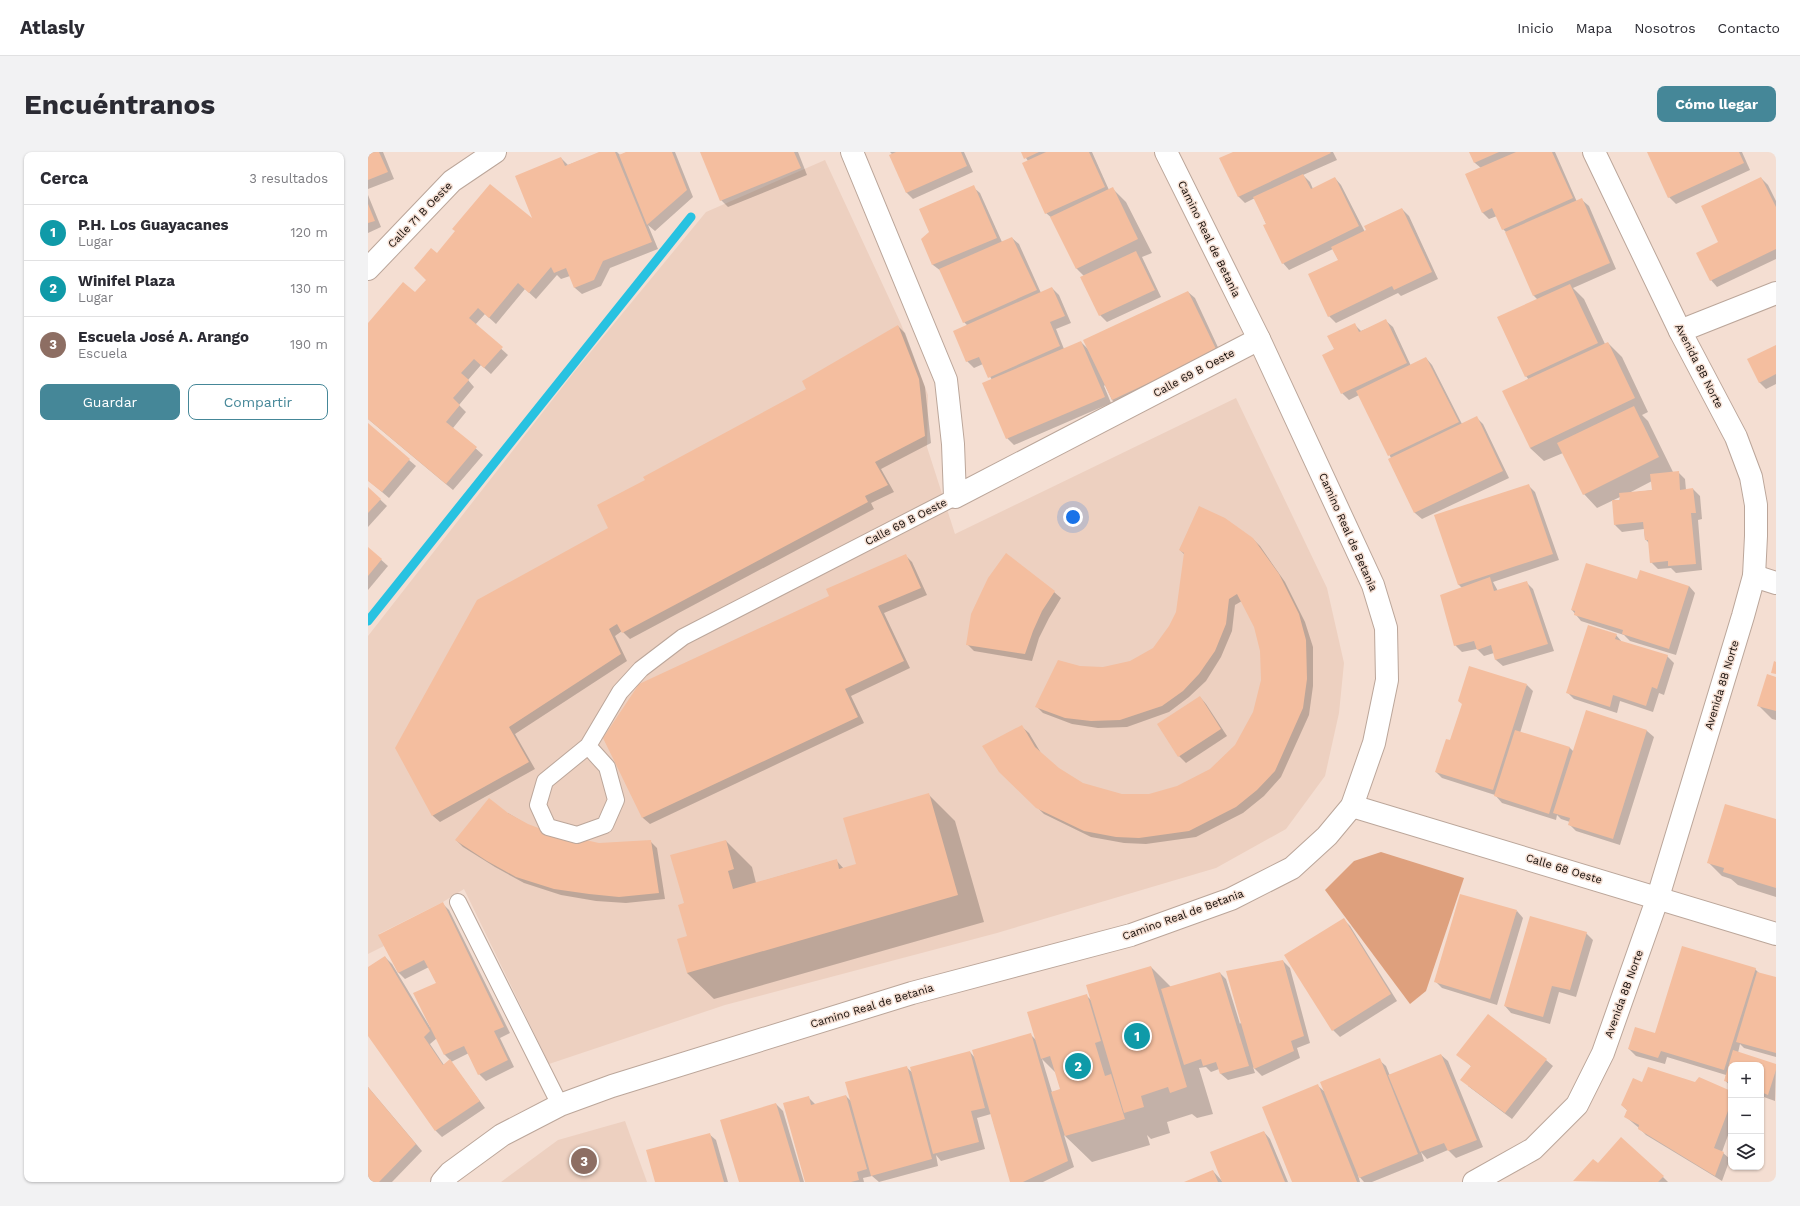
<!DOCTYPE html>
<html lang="es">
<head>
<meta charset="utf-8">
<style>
	body { margin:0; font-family:"Work Sans",sans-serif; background:#f2f2f3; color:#2b2b33 }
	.controls { position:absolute; right:12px; bottom:12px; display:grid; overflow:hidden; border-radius:8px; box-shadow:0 1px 3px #0004 }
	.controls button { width:36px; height:36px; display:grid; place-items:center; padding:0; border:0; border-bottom:1px solid #e1e1e2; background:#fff; color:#2b2b33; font:20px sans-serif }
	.you { position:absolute; left:705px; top:365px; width:14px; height:14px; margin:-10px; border:3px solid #fff; border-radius:50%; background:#1a73e8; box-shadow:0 0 0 6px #1a73e833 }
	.badge { display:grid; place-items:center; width:26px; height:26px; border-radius:50%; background:#458798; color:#fff; font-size:13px; font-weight:700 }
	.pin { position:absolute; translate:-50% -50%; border:2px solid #fff; box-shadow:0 1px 4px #0006 }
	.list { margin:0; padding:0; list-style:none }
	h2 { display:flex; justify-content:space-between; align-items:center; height:52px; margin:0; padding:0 16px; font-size:17px }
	h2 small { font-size:13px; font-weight:400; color:#7c7c81 }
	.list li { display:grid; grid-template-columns:26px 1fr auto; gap:12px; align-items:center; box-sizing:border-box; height:56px; padding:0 16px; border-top:1px solid #e1e1e2 }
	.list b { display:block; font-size:15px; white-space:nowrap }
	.list p { margin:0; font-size:13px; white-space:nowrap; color:#7c7c81 }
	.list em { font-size:13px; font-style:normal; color:#7c7c81 }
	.actions { display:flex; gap:8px; padding:12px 16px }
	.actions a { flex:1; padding:9px 0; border:1px solid #458798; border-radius:8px; text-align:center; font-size:14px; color:#458798 }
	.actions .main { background:#458798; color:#fff }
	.icon { flex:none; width:22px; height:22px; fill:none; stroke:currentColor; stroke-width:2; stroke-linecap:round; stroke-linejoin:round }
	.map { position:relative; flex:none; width:1408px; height:1030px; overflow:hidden; border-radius:8px }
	header { display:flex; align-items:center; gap:24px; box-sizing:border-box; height:56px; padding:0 20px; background:#fff; border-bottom:1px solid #e1e1e2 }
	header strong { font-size:19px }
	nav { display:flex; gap:22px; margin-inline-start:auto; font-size:14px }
	.intro { display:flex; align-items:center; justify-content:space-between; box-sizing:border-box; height:96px; padding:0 24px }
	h1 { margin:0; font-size:28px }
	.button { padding:10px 18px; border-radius:8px; background:#458798; color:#fff; font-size:14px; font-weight:700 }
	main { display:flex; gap:24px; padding:0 24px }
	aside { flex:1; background:#fff; border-radius:8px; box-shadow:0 1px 3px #0004 }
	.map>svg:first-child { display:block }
	.built { fill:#edd0c0 }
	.green { fill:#dea07d }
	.shadow { fill:#0003; fill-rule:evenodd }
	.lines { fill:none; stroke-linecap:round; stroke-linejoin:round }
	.stream { stroke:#28c2e1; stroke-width:9 }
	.building { fill:#f4be9f }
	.lane-casing { stroke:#bba69a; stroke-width:18 }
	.street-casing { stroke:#bba69a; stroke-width:24 }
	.secondary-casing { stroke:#bba69a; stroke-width:24 }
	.lane { stroke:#fff; stroke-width:16 }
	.street { stroke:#fff; stroke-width:22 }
	.secondary { stroke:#fff; stroke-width:22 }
	.labels { text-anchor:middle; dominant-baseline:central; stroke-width:3; stroke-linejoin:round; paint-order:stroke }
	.street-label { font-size:11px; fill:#140d09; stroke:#f4ded2 }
</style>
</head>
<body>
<header>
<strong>Atlasly</strong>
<nav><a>Inicio</a><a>Mapa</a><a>Nosotros</a><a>Contacto</a></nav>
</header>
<div class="intro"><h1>Encuéntranos</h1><a class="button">Cómo llegar</a></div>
<main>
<aside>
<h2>Cerca<small>3 resultados</small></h2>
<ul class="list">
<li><span class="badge" style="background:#0f9aa8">1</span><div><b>P.H. Los Guayacanes</b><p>Lugar</p></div><em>120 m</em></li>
<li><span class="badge" style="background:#0f9aa8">2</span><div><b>Winifel Plaza</b><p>Lugar</p></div><em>130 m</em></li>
<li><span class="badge" style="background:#8d6e63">3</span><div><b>Escuela José A. Arango</b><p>Escuela</p></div><em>190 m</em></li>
</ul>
<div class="actions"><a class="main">Guardar</a><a>Compartir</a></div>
</aside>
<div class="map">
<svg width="1408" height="1030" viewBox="0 0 1408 1030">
	<rect width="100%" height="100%" fill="#f4ded2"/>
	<g class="built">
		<polygon points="457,8 533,172 560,243 559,295 587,382 868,246 959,436 976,511 971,561 957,624 918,677 848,716 629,781 357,853 181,912 96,737 75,750 11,782 16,794 0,802 0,484 207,219 338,60"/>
		<polygon points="257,969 279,1030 133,1030 190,988"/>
	</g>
	<polygon class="green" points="1013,700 1096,726 1058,839 1042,852 957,738 986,709"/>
	<g class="shadow">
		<polygon points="0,0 15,0 26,27 0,37"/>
		<polygon points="234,0 249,0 252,3 260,0 307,0 325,45 287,79 280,73 290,97 242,116 233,134 214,142 207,136 202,124 193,127 189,123 168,147 157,137 128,172 117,162 107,173 140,203 123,222 113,213 100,228 106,235 91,253 98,260 85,276 115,303 85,338 0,267 0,173 47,142 59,128 69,102 166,69 193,6 200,13"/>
		<polygon points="333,0 430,0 439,23 360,55 353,48"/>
		<polygon points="522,0 596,0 605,20 545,47 538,40 525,3"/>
		<polygon points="654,0 724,0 741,38 744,36 758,50 784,101 774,105 793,145 739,170 732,163 716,124 709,117 685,67 678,61 660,9"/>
		<polygon points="867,0 965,0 969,8 935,23 942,30 945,37 967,26 973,33 997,80 1034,57 1041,64 1070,127 1033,144 1030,141 968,171 961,164 971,109 965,97 921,118 915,111 887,46 877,51 870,44"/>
		<path d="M1102,0H1187L1209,50L1214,48L1221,54L1248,117L1205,136L1216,147L1237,192L1240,191L1254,205L1280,260L1274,263L1280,269L1305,320H1310L1317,327L1318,338L1325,337L1332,344L1334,367L1330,368L1334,418L1308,421L1303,416L1290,417L1283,410L1281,391L1277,387L1276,377L1254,380L1247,373L1252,345L1229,356L1216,342L1195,301L1176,309L1162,296L1161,228L1158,224L1170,148L1166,144L1138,80L1135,77L1129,64L1121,67L1114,60L1113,16L1107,11ZM1284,329L1285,338L1261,341Z"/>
		<polygon points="1280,0 1374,0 1382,18 1308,52 1301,45"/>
		<polygon points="1393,26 1400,33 1408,49 1408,107 1349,135 1343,128 1352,90"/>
		<polygon points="605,35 612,41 634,90 644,86 651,92 673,141 684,136 691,143 703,171 688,177 696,197 713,190 720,197 820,140 827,146 855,206 751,255 744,248 737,233 736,234 743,251 646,293 639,286 624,228 615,212 606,216 599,209 599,173 596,170 573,119 565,113 555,88"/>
		<polygon points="0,43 13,75 0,81"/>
		<polygon points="1018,169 1025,175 1043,214 1058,206 1064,213 1094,272 1109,266 1115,272 1141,326 1054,367 1047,361 1021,307 1023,306 991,243 981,248 974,241 967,198 986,172 993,179"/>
		<polygon points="530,174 537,181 557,235 563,291 513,317 526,340 503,351 506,357 262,487 254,479 247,484 259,509 147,582 167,617 72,670 65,664 28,596 242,377"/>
		<polygon points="1408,194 1408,232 1398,237 1391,230"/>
		<polygon points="0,273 48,314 21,346 0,328"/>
		<polygon points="1160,333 1167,340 1191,408 1125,430 1130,439 1158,430 1165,437 1186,499 1135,514 1128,508 1126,501 1116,504 1109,497 1094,500 1087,493 1094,436 1090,432"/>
		<polygon points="0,336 19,354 0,375"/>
		<polygon points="885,387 892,394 917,430 937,470 945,495 945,534 941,563 913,625 896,644 875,661 828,685 778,692 756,691 723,685 676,662 631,619 654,575 661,581 673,601 690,617 714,632 754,643 781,643 809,635 842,618 868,594 886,560 894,529 893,498 887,475 874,449 867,453 864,479 853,505 838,529 821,545 801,560 759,575 730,576 704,572 675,561 669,555 712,516 735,516 762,510 786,497 802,475 809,460 817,403 812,398"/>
		<polygon points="0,396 20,414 0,438"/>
		<polygon points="537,403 544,410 559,443 516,461 542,516 483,544 496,571 282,672 275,666 236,586 463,444"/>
		<polygon points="1321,434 1327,441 1308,503 1262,489 1256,483 1213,469 1204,458"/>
		<polygon points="686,440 693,446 681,466 671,486 664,509 606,499 599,492"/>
		<polygon points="1248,483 1254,490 1299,504 1306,511 1296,543 1291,541 1285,560 1252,549 1249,561 1206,547 1200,541"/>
		<polygon points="1408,526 1408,568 1404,567 1390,553"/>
		<polygon points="1159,533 1165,539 1152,581 1202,596 1206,600 1219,560 1279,579 1286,585 1252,693 1208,679 1201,672 1202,670 1193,667 1189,663 1188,668 1134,651 1127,643 1074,626 1068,620 1083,589"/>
		<polygon points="832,545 838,552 859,584 818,611 811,604"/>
		<polygon points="560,642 587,669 616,770 346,847 319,821 320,785 317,752 358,689 384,715 388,731 468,708 476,717 489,713"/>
		<polygon points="140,661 160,673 181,681 231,692 282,689 289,696 297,747 258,751 228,749 193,743 156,731 127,715 95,695 88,688"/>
		<polygon points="1408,668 1408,745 1370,733 1363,727 1354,724 1340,710"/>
		<path d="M74,751L81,758L142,881L132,886L146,915L118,929L111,922L101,901L83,910L117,956L74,985L68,979L0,881V816L17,805L24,812L62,875H63L69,832L61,815L37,827L30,820ZM69,886L77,903L82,908L76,913L62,892Z"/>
		<polygon points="1149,759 1155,766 1129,853 1074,836 1067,829"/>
		<polygon points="975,767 982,774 1029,849 972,885 965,878"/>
		<polygon points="1218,781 1225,788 1208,845 1191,840 1182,872 1143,861 1137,854"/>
		<path d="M915,809L922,816L942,891L929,896L932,906L894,924L885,915L887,921L860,928L853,922L851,917L843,920L838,915L831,916L845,962L829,966L824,962L799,970L802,981L783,987L779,983L782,993L724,1010L696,983L706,1015L675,1030H643L623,962L609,966L617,997L573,1009L568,1003L570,1014L511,1030L504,1024L495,1026L496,1030H438L440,945L448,953L478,944L484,950L538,915L545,921L602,900L607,906L662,882L668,888L718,843L723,848L783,815L803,835L852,821L858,827L872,872ZM674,907L688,921L693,938L684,940Z"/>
		<polygon points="1387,817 1392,822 1408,826 1408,905 1376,896 1372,892 1370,901 1408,913 1407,949 1393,944 1393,913 1363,913 1363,935 1357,928 1358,923 1299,905 1297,912 1268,904 1261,897 1287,882"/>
		<polygon points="1090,902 1178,908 1185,914 1144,967 1100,934 1104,915"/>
		<polygon points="1073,903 1080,909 1115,995 1088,1006 1080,998 1059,1007 1053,1000 1056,1009 1004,1030 996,1030 990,1023 992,1030 925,1030 949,933 957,940 1011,908 1018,914 1022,924"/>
		<polygon points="1328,931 1363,941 1363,975 1354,1000 1362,1007 1354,1029 1278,983 1271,976 1258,965 1260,959 1254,953"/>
		<polygon points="0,935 54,999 24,1030 0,1030"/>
		<polygon points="408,952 415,959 436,1030 372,1030"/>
		<polygon points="896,980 902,987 920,1030 818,1030 845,1019 854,1029"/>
		<polygon points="341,982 348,988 360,1030 288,1030"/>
		<polygon points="1230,1012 1295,1025 1300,1030 1206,1029"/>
	</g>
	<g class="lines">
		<polyline class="stream" points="0,469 323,65"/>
	</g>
	<g class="building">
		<polygon points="0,0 11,0 20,20 0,28"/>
		<polygon points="231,0 247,0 284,90 235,109 226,128 206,136 198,116 186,121 183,115 161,141 150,131 121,166 110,156 101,166 135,195 116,216 106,207 93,221 101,228 85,246 92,253 78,270 109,295 78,332 0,267 0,171 35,130 47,140 58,128 46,116 63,96 69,101 87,79 84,77 122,32 164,66 147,24 193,5 197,14"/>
		<polygon points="258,0 304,0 319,38 279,73 251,3"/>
		<polygon points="332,0 426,0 433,16 352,49"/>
		<polygon points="528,0 593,0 599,14 538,41 521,3"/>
		<polygon points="653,0 671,0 656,7"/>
		<polygon points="678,0 721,0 737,35 677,62 654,11"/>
		<polygon points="865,0 962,0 963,1 870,45 851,6"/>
		<polygon points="1101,0 1131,0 1106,11"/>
		<polygon points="1148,0 1184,0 1205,46 1134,78 1124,56 1114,61 1097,22"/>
		<polygon points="1279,0 1371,0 1376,11 1300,46"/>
		<polygon points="935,22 943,37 967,25 991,74 914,112 895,73 898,72 885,45"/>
		<polygon points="1393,25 1408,55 1408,97 1342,129 1328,101 1350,90 1333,54"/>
		<polygon points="606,33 629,86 564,113 553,87 561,80 551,57"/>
		<polygon points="745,35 770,87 708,117 682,65"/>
		<polygon points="1214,46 1242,111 1165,144 1137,80"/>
		<polygon points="0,52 7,69 0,71"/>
		<polygon points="1034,56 1064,120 1026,138 1024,134 960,165 940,122 970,108 963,95 998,78 996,74"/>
		<polygon points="644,85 669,138 595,171 571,117"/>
		<polygon points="768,99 787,138 731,164 712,125"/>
		<polygon points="1202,132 1230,191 1157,225 1129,165"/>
		<polygon points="684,135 697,164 682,170 692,194 620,226 611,205 598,210 585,179"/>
		<polygon points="820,139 849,199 744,248 715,188"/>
		<polygon points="1018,167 1039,211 973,242 954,203 966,197 959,184 987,171 991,180"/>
		<polygon points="530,173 551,227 557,284 507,310 520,333 497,344 500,350 254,481 249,472 241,477 253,502 141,575 161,610 64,664 27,596 109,448 240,376 229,353 277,328 275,325 438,237 434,229"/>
		<polygon points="713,189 737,245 638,287 614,231"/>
		<polygon points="1240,190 1267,246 1162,296 1134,239"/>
		<polygon points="1408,193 1408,222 1391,231 1379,207"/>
		<polygon points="1058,205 1091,270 1020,304 988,239"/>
		<polygon points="1266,254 1291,305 1215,343 1189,291"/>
		<polygon points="1109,264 1135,319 1046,361 1020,307"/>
		<polygon points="0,271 42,307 14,340 0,329"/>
		<polygon points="1311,319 1312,338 1325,336 1328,361 1323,361 1328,412 1300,414 1300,409 1282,411 1280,388 1277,388 1275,370 1246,373 1244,348 1252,348 1251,341 1284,338 1282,322"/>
		<polygon points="1161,332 1185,402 1090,433 1066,363"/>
		<polygon points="0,335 13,347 0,361"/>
		<polygon points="831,354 857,366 885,386 911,422 931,462 938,488 939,527 935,556 907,619 889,638 868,655 821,679 771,686 748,685 716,679 668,656 631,620 614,594 654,573 667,595 691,616 715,631 754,642 781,642 809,634 842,617 867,593 885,560 893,528 892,499 886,475 869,442 861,447 858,472 847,499 831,522 815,539 794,554 752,568 723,569 697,566 667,555 690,508 712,514 735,515 762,509 785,496 801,474 808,460 816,401 811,398"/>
		<polygon points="0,395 14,407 0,424"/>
		<polygon points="638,401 687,439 674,459 665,479 657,502 598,493 603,462 620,426"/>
		<polygon points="538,402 553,436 510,454 536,509 477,537 490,565 274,666 235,586 271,532 461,444 458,437"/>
		<polygon points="1218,411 1269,427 1272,418 1321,434 1301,497 1254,482 1255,478 1206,463 1207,459 1203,458"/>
		<polygon points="1122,425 1126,439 1159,429 1180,492 1127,508 1123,493 1109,498 1106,489 1086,494 1072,443"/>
		<polygon points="1220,473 1249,482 1247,487 1300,503 1289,537 1284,535 1278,554 1245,543 1242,555 1198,541"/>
		<polygon points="1406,509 1408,510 1408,522 1403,521"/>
		<polygon points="1101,514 1159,532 1125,638 1067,620 1078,587 1082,588 1094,552 1090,549"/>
		<polygon points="1399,522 1408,525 1408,559 1389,554"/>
		<polygon points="832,544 853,577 810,605 789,572"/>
		<polygon points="1218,558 1279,578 1245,687 1200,673 1202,666 1185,661"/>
		<polygon points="1147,578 1202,595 1181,662 1126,644"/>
		<polygon points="561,641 590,743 319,821 309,787 319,784 310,753 316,751 302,703 358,688 366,717 360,719 365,737 469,707 471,717 488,712 475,666"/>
		<polygon points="121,646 140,661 160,672 181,680 231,691 283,688 291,741 251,745 221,742 186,737 148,725 119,709 87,688"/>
		<polygon points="1357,652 1408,667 1408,736 1355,720 1356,716 1339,711"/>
		<polygon points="1092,742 1149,758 1122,847 1066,830"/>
		<polygon points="75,750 136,875 126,879 140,908 110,923 96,894 76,903 45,841 68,831 56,808 30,821 10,783"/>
		<polygon points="1162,764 1219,780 1202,838 1184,834 1175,865 1136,854"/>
		<polygon points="976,766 1023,842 964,879 916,803"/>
		<polygon points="1314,794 1388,816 1356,918 1293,899 1290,906 1260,897 1267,875 1287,881"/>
		<polygon points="17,804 62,879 56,885 75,913 82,907 112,949 67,979 0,884 0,815"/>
		<polygon points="915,808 936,884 923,889 926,899 886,917 858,819"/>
		<polygon points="783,814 819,935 802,941 800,935 773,944 776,955 756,961 718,833"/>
		<polygon points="852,820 881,914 852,922 848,910 835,914 833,907 816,913 793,837"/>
		<polygon points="1389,820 1408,825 1408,901 1368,890"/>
		<polygon points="719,842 733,889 727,891 737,924 743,922 757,967 697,984 683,940 692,937 682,904 673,907 659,860"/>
		<polygon points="1120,862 1179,907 1137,961 1092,928 1103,914 1088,903"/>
		<polygon points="663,881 700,1009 655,1030 642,1030 604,898"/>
		<polygon points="1365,898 1408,912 1408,918 1400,943 1393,940 1393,913 1363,913 1363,931 1356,929"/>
		<polygon points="602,899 617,956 603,959 611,990 565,1002 542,915"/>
		<polygon points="1073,902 1109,988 1080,999 1076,991 1052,1000 1020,923"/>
		<polygon points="1012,906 1050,1002 991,1026 952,930"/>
		<polygon points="539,914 564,1007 503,1024 477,930"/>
		<polygon points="1280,915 1327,930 1331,925 1363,939 1363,951 1346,996 1356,1000 1347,1024 1270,977 1271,973 1256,965 1259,958 1253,953 1265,926 1274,930"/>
		<polygon points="950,932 989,1030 924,1030 894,955"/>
		<polygon points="0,935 48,992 11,1030 0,1030"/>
		<polygon points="478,943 499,1017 489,1020 491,1028 483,1030 437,1030 415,951 441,944 443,953"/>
		<polygon points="408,951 432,1030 371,1030 352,968"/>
		<polygon points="896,979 917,1030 854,1030 842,1000"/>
		<polygon points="342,981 356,1030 287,1030 278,998"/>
		<polygon points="1253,985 1296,1024 1290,1030 1205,1029 1225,1007 1230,1011"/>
		<polygon points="845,1018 850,1030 816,1030"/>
	</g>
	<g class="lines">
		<g class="lane-casing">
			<g id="lane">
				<polyline points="220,594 239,615 248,648 237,673 209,683 180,675 170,653 177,629 220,594 252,540 273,517 315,485 587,345"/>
				<polyline points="90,750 192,953"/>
			</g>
		</g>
		<g class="street-casing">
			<g id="street">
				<polyline points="484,0 578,228 585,292 587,345 891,187"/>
				<polyline points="0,117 84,29 127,0"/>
				<polyline points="1312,179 1408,141"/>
				<polyline points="1386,424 1408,431"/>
				<polyline points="984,654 1408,782"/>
				<polyline points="1106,1030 1165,997 1209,953 1235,901 1290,745 1375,464 1386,424 1388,384 1388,353 1383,325 1368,285 1312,179 1226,0"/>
			</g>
		</g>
		<g class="secondary-casing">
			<polyline id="secondary" points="74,1030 82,1021 134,983 192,953 244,934 544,841 763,783 863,747 924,716 959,684 984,654 1006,591 1019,528 1018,476 1005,433 891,187 798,0"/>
		</g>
		<use href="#lane" class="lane"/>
		<use href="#street" class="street"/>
		<use href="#secondary" class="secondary"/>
	</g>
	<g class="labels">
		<g class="street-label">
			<text transform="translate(52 63) rotate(-46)">Calle 71 B Oeste</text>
			<text transform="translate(841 87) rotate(64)">Camino Real de Betania</text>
			<text transform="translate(1331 214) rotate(63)">Avenida 8B Norte</text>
			<text transform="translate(826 221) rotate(-28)">Calle 69 B Oeste</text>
			<text transform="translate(538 370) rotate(-27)">Calle 69 B Oeste</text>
			<text transform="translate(980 380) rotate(66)">Camino Real de Betania</text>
			<text transform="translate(1354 533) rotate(-73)">Avenida 8B Norte</text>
			<text transform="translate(1196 717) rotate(17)">Calle 68 Oeste</text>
			<text transform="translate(815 763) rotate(-20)">Camino Real de Betania</text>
			<text transform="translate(1256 842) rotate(-70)">Avenida 8B Norte</text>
			<text transform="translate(504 854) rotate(-17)">Camino Real de Betania</text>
		</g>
	</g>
</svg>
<div class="controls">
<button>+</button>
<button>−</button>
<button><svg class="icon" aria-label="layers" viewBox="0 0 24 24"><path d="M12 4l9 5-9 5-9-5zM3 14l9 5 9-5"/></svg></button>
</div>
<div class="you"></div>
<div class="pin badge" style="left:769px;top:884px;background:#0f9aa8">1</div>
<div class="pin badge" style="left:710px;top:914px;background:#0f9aa8">2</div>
<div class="pin badge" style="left:216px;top:1009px;background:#8d6e63">3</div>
</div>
</main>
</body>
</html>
